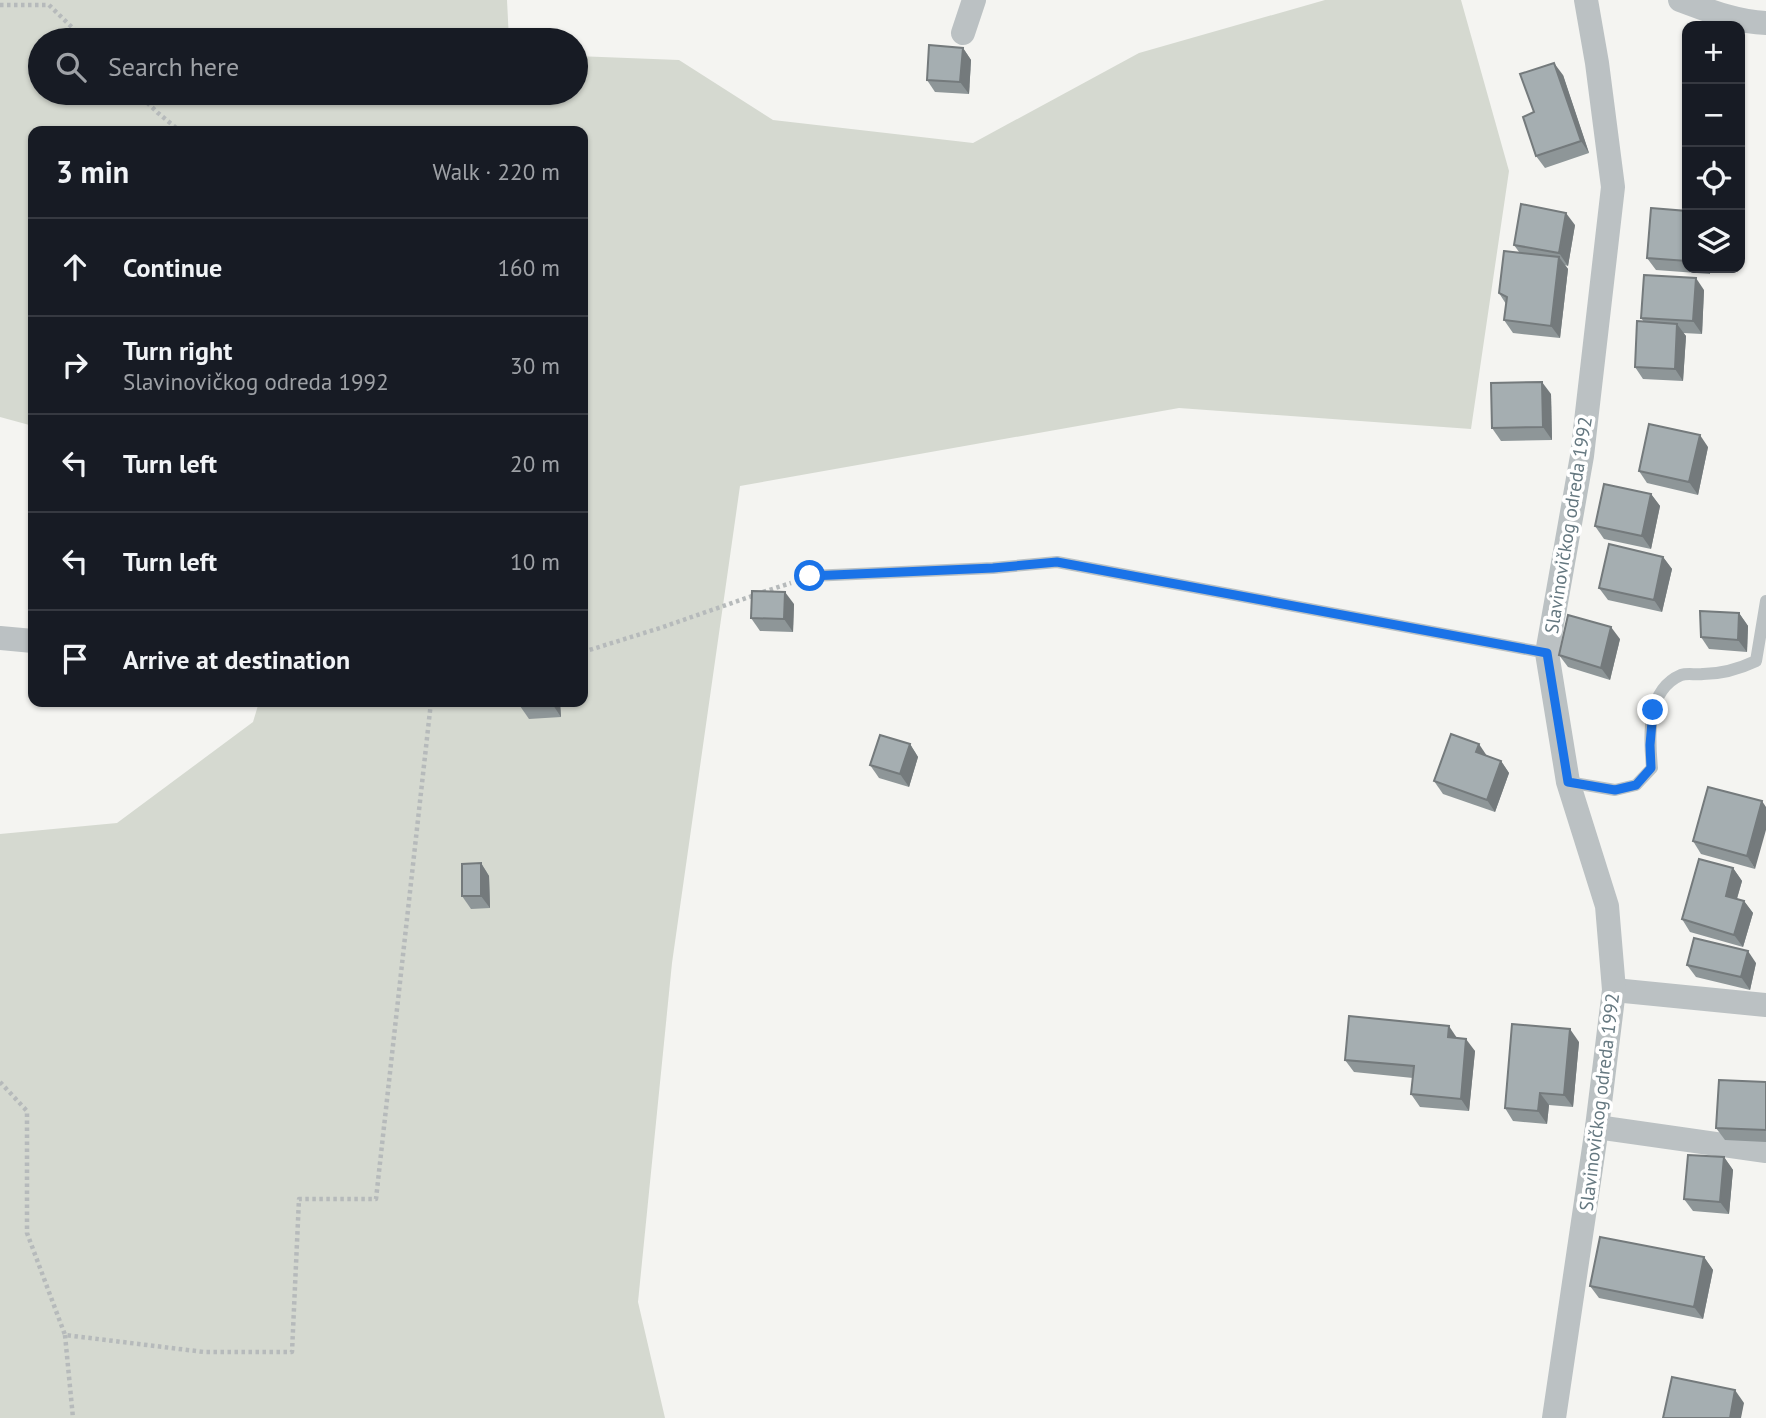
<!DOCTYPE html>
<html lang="en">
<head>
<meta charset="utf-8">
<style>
	body { margin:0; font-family:"PT Sans",sans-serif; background:#242831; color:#f1f3f6 }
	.controls { position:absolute; right:21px; top:21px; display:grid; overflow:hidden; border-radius:14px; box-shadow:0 2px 5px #0004 }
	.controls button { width:63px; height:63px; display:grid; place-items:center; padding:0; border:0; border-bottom:2px solid #363941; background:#171b24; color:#f1f3f6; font:35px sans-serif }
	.stop { position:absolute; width:21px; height:21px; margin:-16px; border:5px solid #1a73e8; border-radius:50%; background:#fff }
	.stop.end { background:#1a73e8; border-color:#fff; box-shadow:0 2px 7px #0008 }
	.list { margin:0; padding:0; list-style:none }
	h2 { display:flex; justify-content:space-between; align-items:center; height:91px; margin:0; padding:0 28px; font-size:30px }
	h2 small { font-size:23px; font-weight:400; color:#9ea1a6 }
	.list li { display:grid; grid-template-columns:46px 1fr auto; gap:21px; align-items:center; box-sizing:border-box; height:98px; padding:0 28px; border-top:2px solid #363941 }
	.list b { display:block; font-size:26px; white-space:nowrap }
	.list p { margin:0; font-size:23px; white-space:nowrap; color:#9ea1a6 }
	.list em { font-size:23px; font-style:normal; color:#9ea1a6 }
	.icon { flex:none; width:38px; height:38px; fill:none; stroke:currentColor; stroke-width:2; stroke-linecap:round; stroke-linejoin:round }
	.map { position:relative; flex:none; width:1766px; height:1418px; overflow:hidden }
	.search { position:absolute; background:#171b24; box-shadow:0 2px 5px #0004; left:28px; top:28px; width:560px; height:77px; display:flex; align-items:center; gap:18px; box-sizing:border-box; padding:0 24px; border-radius:38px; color:#9ea1a6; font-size:26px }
	.panel { position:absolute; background:#171b24; box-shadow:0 2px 5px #0004; left:28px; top:126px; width:560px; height:581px; border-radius:14px }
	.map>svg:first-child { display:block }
	.green { fill:#d5d9d0 }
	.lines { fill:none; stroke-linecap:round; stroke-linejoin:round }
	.path { stroke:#b6babb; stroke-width:4.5; stroke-dasharray:3.5 3.5; stroke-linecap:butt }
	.lane { stroke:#bbc1c3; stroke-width:12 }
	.street { stroke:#bbc1c3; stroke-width:24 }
	.wall { fill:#8e9698 }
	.shaded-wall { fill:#747a7c }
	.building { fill:#a5aeb1; stroke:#747a7c; stroke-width:2 }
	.route { stroke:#1a73e8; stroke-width:9 }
	.labels { text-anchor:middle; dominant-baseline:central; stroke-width:7; stroke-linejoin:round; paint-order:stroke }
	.street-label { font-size:19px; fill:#657880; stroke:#fff }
</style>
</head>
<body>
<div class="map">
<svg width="1766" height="1418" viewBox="0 0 1766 1418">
	<rect width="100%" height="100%" fill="#f4f4f1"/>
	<polygon class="green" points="0,0 507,0 509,40 40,40 40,93 576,93 576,56 679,60 773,120 973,143 1139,53 1325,0 1461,0 1509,171 1471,429 1179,408 740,486 672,963 638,1302 665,1418 0,1418 0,834 117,823 253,722 259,702 583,702 583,131 33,131 33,426 0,417"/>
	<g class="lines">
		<g class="path">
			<polyline points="0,5 49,5 85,40"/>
			<polyline points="137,93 158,113 180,131"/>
			<polyline points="763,592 791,583"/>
			<polyline points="583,652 660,628 755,595"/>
			<polyline points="0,1082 27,1111 27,1233 65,1335 204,1352 292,1352 299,1199 376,1199 431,702"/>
			<polyline points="65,1335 73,1418"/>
		</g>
		<g class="lane">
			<polyline points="810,576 993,568 1057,562 1547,653"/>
			<path d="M1568,782L1615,790L1636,785L1652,768C1649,737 1646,690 1681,675C1687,673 1696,675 1703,674C1722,674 1739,669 1756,661L1766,601"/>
		</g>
		<g class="street">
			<path d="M1680,0C1707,10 1736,22 1766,23"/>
			<polyline points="963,33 974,0"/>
			<polyline points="0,638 33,641"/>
			<polyline points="1614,990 1766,1005"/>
			<polyline points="1597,1127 1766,1151"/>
			<polyline points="1554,1418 1597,1127 1614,990 1607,906 1568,782 1547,653 1582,456 1613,187 1597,63 1586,0"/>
		</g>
	</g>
	<g class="wall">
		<polygon points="963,48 971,60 969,94 935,92 927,80"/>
		<polygon points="1563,75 1589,153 1545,168 1536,156 1534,112"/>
		<polygon points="1687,211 1687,268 1710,268 1710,274 1656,270 1647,258"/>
		<polygon points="1575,225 1568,266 1565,265 1568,269 1560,338 1513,333 1504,320 1506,304 1499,293 1519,252 1514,245"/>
		<polygon points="1704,290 1702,334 1683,333 1686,336 1683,381 1643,379 1635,367 1644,322 1641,318"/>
		<polygon points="1551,394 1552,440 1501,441 1492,428"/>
		<polygon points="1708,447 1698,495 1647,483 1639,471"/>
		<polygon points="1651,494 1660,506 1651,549 1604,539 1595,526"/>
		<polygon points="1663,557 1672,569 1662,612 1608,600 1599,588"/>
		<polygon points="794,604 793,632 760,631 751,618"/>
		<polygon points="1739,613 1748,626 1747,652 1709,649 1701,637"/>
		<polygon points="1620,639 1610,680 1568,667 1559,655"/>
		<polygon points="560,702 561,717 529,719 520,706"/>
		<polygon points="910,744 918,757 909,787 879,778 870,765"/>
		<polygon points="1487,756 1501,761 1509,773 1495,812 1443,794 1434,781"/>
		<polygon points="1708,787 1755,869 1701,854 1693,841"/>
		<polygon points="481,863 489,876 490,908 471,909 462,896"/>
		<polygon points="1733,868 1742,881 1737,899 1744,901 1753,913 1743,947 1690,932 1682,919"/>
		<polygon points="1756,963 1750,990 1696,977 1687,965"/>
		<polygon points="1457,1038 1475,1051 1469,1111 1420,1107 1411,1094 1413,1078 1354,1072 1345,1060"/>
		<polygon points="1579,1042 1573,1107 1549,1105 1547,1124 1513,1121 1505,1108"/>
		<polygon points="1766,1082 1766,1142 1725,1140 1716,1128"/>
		<polygon points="1724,1157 1733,1170 1729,1214 1693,1211 1684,1199"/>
		<polygon points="1704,1257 1713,1270 1703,1319 1599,1298 1590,1286"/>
	</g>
	<g class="shaded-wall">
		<polygon points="963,48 971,60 969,94 960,82"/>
		<polygon points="1554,63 1563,75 1589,153 1581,141"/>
		<polygon points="1566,213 1575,225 1568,266 1559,253"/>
		<polygon points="1559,257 1568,269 1560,338 1551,326"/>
		<polygon points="1705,268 1710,268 1710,274"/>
		<polygon points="1696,278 1704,290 1702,334 1693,321"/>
		<polygon points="1677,324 1686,336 1683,381 1675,369"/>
		<polygon points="1542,382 1551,394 1552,440 1543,427"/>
		<polygon points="1700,435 1708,447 1698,495 1689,482"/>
		<polygon points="1651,494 1660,506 1651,549 1642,536"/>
		<polygon points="1663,557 1672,569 1662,612 1654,600"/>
		<polygon points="785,592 794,604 793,632 784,619"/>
		<polygon points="1739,613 1748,626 1747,652 1738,640"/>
		<polygon points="1611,627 1620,639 1610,680 1601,668"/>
		<polygon points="552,702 560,702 561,717 553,705"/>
		<polygon points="910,744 918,757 909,787 900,774"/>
		<polygon points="1479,744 1487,756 1476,752"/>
		<polygon points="1501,761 1509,773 1495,812 1487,800"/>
		<polygon points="1762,801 1766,807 1766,830 1755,869 1747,856"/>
		<polygon points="481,863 489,876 490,908 481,896"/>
		<polygon points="1733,868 1742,881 1734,908 1726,896"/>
		<polygon points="1744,901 1753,913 1743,947 1734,935"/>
		<polygon points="1748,951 1756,963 1750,990 1741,977"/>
		<polygon points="1449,1026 1457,1038 1448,1037"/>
		<polygon points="1570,1029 1579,1042 1573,1107 1564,1095"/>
		<polygon points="1466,1039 1475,1051 1469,1111 1461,1099"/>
		<polygon points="1540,1093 1549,1105 1547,1124 1538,1111"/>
		<polygon points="1724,1157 1733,1170 1729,1214 1720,1202"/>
		<polygon points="1704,1257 1713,1270 1703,1319 1694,1307"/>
		<polygon points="1735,1390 1744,1403 1741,1418 1730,1418"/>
	</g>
	<g class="building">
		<polygon points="929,45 963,48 960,82 927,80"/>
		<polygon points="1554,63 1581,141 1536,156 1523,117 1534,112 1520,74"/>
		<polygon points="1521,204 1566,213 1559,253 1514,245"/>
		<polygon points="1651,208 1687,211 1687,261 1647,258"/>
		<polygon points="1504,251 1559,257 1551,326 1504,320 1507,297 1499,293"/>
		<polygon points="1644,275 1696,278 1693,321 1641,318"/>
		<polygon points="1637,321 1677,324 1675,369 1635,367"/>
		<polygon points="1542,382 1543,427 1492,428 1491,383"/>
		<polygon points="1649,424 1700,435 1689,482 1639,471"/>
		<polygon points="1604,484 1651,494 1642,536 1595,526"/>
		<polygon points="1609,544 1663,557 1654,600 1599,588"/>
		<polygon points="752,591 785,592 784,619 751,618"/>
		<polygon points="1700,611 1739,613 1738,640 1701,637"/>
		<polygon points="1568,615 1611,627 1601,668 1559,655"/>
		<polygon points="520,702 552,702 553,705 520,706"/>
		<polygon points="1451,734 1479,744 1476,752 1501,761 1487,800 1434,781"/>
		<polygon points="880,735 910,744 900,774 870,765"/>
		<polygon points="1708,787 1762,801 1747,856 1693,841"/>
		<polygon points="1699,859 1733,868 1726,896 1744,901 1734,935 1682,919"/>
		<polygon points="481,863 481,896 462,896 462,864"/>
		<polygon points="1694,938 1748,951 1741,977 1687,965"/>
		<polygon points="1349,1016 1449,1026 1448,1037 1466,1039 1461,1099 1411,1094 1414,1066 1345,1060"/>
		<polygon points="1512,1024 1570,1029 1564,1095 1540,1093 1538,1111 1505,1108"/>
		<polygon points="1719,1080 1766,1082 1766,1130 1716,1128"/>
		<polygon points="1688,1155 1724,1157 1720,1202 1684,1199"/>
		<polygon points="1600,1237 1704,1257 1694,1307 1590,1286"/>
		<polygon points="1672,1377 1735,1390 1730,1418 1663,1418"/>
	</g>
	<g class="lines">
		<polyline class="route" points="810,576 993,568 1057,562 1547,653 1568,782 1615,790 1636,785 1651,768 1650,745 1653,710"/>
	</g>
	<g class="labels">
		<g class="street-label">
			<text transform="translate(1568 525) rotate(-81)">Slavinovičkog odreda 1992</text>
			<text transform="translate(1599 1102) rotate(-83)">Slavinovičkog odreda 1992</text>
		</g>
	</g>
</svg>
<div class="controls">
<button>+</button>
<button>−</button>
<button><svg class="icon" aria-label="locate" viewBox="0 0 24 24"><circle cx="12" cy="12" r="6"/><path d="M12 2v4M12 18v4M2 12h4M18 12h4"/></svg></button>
<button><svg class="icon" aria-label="layers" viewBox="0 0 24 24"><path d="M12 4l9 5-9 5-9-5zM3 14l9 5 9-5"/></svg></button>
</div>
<div class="stop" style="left:810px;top:576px"></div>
<div class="stop end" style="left:1653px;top:710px"></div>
<div class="search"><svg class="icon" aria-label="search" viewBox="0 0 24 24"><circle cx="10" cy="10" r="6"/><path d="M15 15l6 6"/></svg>Search here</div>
<section class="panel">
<h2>3 min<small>Walk · 220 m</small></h2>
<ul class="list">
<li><svg class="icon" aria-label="ahead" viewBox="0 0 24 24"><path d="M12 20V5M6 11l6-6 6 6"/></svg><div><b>Continue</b></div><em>160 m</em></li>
<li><svg class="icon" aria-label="right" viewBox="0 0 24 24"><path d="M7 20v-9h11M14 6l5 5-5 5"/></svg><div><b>Turn right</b><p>Slavinovičkog odreda 1992</p></div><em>30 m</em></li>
<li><svg class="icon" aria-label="left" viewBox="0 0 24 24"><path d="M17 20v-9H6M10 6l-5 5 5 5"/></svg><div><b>Turn left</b></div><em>20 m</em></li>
<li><svg class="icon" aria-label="left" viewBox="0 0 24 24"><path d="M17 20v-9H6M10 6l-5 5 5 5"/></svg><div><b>Turn left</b></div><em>10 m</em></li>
<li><svg class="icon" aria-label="arrive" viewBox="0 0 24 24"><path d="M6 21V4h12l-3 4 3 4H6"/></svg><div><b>Arrive at destination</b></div></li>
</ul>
</section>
</div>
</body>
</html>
